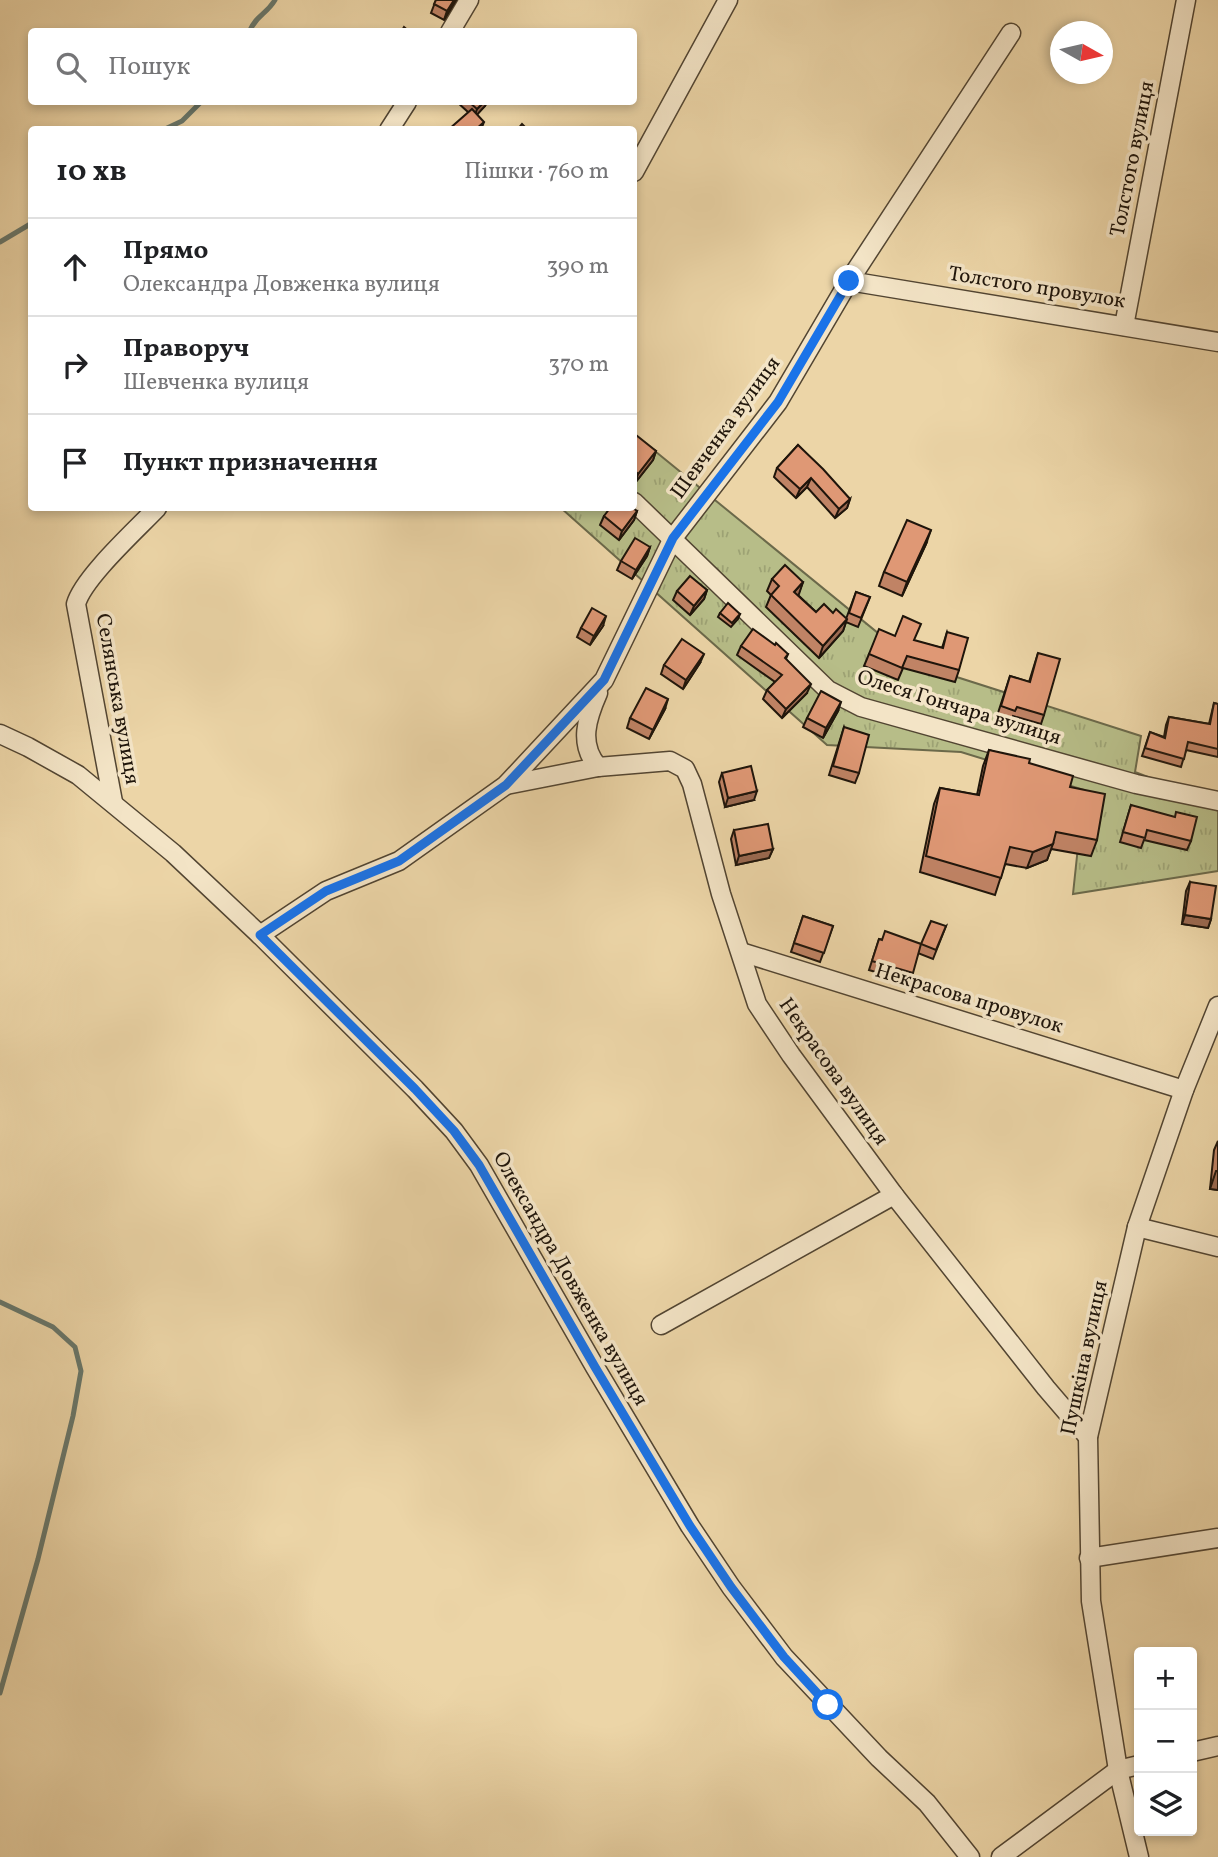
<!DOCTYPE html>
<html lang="uk">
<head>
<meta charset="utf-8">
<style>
	body { margin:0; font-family:Vollkorn,serif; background:#f2f2f2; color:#202124 }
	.controls { position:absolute; right:21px; bottom:21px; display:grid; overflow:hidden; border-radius:7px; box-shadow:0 4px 10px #0003 }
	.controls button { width:63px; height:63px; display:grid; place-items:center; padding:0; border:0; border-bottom:2px solid #e0e0e0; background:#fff; color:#202124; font:35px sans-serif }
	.compass { position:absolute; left:1050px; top:21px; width:63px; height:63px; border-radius:50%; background:#fff; box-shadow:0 4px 10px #0003; rotate:98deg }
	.stop { position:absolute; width:21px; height:21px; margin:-16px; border:5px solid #1a73e8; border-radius:50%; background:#fff }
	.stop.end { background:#1a73e8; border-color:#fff; box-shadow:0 2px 7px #0008 }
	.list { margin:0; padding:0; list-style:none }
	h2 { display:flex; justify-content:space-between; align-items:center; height:91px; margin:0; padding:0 28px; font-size:30px }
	h2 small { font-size:23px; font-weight:400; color:#757577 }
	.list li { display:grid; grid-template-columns:46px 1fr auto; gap:21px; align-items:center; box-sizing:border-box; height:98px; padding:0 28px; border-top:2px solid #e0e0e0 }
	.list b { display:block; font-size:26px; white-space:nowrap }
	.list p { margin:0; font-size:23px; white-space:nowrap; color:#757577 }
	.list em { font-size:23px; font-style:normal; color:#757577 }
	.icon { flex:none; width:38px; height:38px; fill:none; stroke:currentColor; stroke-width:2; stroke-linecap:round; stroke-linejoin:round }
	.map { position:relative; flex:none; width:1218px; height:1857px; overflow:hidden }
	.search { position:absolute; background:#fff; box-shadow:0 4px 10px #0003; left:28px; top:28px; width:609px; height:77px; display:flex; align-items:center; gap:18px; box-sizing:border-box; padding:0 24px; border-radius:7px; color:#757577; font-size:26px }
	.panel { position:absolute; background:#fff; box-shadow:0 4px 10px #0003; left:28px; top:126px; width:609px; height:385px; border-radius:7px }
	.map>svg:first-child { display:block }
	.grass { fill:url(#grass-tufts); stroke:#6b694a; stroke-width:2 }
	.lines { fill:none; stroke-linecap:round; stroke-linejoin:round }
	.stream { stroke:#68776b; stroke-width:5 }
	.minor-casing { stroke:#524532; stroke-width:21 }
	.minor { stroke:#f3e4c6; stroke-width:18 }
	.wall { fill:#c08365; stroke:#1f150b; stroke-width:2 }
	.shaded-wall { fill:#9c6a52; stroke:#1f150b; stroke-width:2 }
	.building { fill:#df9875; stroke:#1f150b; stroke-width:2 }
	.route { stroke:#1a73e8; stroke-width:9 }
	.labels { text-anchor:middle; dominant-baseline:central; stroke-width:7; stroke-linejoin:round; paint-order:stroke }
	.street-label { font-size:21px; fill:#1f150b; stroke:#f3e4c6 }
</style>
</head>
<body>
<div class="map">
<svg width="1218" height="1857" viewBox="0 0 1218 1857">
	<defs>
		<pattern id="grass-tufts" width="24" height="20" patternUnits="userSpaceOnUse" patternTransform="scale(1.75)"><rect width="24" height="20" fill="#b7bd88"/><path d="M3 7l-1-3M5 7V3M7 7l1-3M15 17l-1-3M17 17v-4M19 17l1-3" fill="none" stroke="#9da274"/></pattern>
	</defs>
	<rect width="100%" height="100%" fill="#ecd5a7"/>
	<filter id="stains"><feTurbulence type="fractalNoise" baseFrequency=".00286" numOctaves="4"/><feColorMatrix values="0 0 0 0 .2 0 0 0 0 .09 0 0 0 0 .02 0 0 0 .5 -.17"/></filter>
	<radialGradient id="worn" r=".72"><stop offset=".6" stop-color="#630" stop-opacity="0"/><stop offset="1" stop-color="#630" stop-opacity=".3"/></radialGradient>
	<polygon class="grass" points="634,434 916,664 1141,736 1135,772 1218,804 1218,871 1073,894 1084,790 961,752 827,745 561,508 634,508"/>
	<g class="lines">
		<g class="stream">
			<path d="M249,32C257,14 266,15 275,0"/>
			<polyline points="163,130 182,121 201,102"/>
			<polyline points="0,242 32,223"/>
			<polyline points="0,1302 53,1327 75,1347 81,1371 73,1416 38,1559 0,1693"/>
		</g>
		<g class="minor-casing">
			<g id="minor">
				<polyline points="450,32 469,0"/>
				<polyline points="389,130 407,102"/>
				<polyline points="634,172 728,0"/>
				<polyline points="849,281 1218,342"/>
				<polyline points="1124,326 1186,0"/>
				<polyline points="634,502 828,690 861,707 1136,784 1218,801"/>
				<polyline points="0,734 28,747 78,775 173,853 260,935 415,1089 454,1131 479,1165 595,1367 690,1526 731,1587 784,1657 879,1758 927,1803 970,1857"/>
				<path d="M598,767C578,744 587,718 598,693"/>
				<polyline points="506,785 598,767 670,761 685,769 692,784 721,894 757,1004 791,1055 894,1195 1046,1388 1088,1437"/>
				<path d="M113,802L76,604C83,578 137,529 157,508"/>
				<polyline points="260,935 326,891 399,861 506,785 604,680 673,538 778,402 849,281 1011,33"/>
				<polyline points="741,952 1184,1090"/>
				<polyline points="1137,1227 1218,1247"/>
				<polyline points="661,1325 894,1195"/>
				<polyline points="1089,1558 1218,1538"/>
				<polyline points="1192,1752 1218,1746"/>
				<polyline points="1001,1857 1118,1770 1139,1765"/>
				<polyline points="1139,1857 1118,1770 1091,1601 1088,1437 1137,1227 1184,1090 1218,1006"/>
			</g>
		</g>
		<use href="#minor" class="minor"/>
	</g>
	<g class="wall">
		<polygon points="436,0 456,0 444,20 431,13"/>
		<polygon points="457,102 487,102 485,106 477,114 468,112"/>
		<polygon points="634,438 656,451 653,460 635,483 634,482"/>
		<polygon points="798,445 850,499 847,508 835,518 807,487 796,498 774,477 777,468"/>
		<polygon points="637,511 634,520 619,540 600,525 604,516"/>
		<polygon points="926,544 902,596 879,586 884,572"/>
		<polygon points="650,547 647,556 632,579 617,570 621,561"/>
		<polygon points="772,579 803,582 798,595 816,612 833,613 846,619 856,592 870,597 858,627 846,622 843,631 819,658 766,607 771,595 767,591"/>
		<polygon points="707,590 704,599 690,615 673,600 677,591"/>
		<polygon points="720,613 740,614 738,619 731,627 718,617"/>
		<polygon points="603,626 590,645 577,637 581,628"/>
		<polygon points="947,632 959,670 955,682 903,668 898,680 864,666 869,654 895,636 942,648"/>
		<polygon points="741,646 788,654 786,659 807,693 782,718 763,699 767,690 775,682 737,655"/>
		<polygon points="1038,653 1044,715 1041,724 1013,716 1012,720 997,716 1010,676 1029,682"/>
		<polygon points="700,663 683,689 661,674 664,665"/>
		<polygon points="1214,703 1218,704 1218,757 1186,750 1181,767 1142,756 1150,732 1164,737 1166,725 1169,717 1209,724"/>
		<polygon points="665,709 649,739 627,728 630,718"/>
		<polygon points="838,711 823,738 803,727 807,718"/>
		<polygon points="844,727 859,773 855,783 829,775"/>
		<polygon points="989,750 1029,763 1070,787 1097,840 1091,856 1051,849 1047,860 1027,868 1005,864 995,895 920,872 934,804 940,788 977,795 983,766"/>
		<polygon points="722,773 754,800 725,807 719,782"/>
		<polygon points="1131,805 1191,841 1187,850 1144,840 1141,848 1120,842"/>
		<polygon points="734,830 773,849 769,858 736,865 731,839"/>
		<polygon points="1190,882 1211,919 1208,928 1182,924 1186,891"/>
		<polygon points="803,916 833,926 820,962 791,952"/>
		<polygon points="946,926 933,959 918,953 909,982 869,970 879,939 921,944"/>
		<polygon points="1218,1141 1218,1190 1210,1189 1214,1150"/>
	</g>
	<g class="shaded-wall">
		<polygon points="454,0 456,0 444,20 447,11"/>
		<polygon points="484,102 487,102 485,106 474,118 477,109"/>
		<polygon points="484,122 481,130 475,130"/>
		<polygon points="656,451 653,460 635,483 638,474"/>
		<polygon points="811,478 807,487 796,498 800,489"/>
		<polygon points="850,499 847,508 835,518 839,509"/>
		<polygon points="637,511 634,520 619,540 622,531"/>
		<polygon points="931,530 926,544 902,596 907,582"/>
		<polygon points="650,547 647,556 632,579 636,570"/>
		<polygon points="803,582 799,594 789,604 794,592"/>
		<polygon points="707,590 704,599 690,615 694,606"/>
		<polygon points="606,616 603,626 590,645 594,636"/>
		<polygon points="847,619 843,631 819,658 823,646"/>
		<polygon points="704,654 700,663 683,689 686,680"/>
		<polygon points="811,684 807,693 782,718 786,709"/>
		<polygon points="668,699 665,709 649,739 653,730"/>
		<polygon points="841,702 838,711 823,738 826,728"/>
		<polygon points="757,791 754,800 725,807 728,798"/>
		<polygon points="1053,844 1047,860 1027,868 1033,852"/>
		<polygon points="773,849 769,858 736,865 739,856"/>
		<polygon points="1185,915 1211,919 1208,928 1182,924"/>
		<polygon points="1216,1171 1218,1171 1218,1190 1210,1189"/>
	</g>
	<g class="building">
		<polygon points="436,0 454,0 447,11 434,4"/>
		<polygon points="404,27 410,32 401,32"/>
		<polygon points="469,102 484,102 477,109"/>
		<polygon points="472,109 484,122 475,130 448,130"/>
		<polygon points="522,124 528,130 517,130"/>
		<polygon points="636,435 656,451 638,474 634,470 634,438"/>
		<polygon points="798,445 823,469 850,499 839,509 811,478 800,489 777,468"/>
		<polygon points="610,508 633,508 637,511 622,531 604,516"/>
		<polygon points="907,520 931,530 907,582 884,572"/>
		<polygon points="635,538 650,547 636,570 621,561"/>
		<polygon points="785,565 803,582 794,592 816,612 824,604 833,613 836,609 847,619 823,646 771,595 779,586 772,579"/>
		<polygon points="690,576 707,590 694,606 677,591"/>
		<polygon points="856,592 870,597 861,618 849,613"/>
		<polygon points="728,603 740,614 732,623 720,613"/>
		<polygon points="592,608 606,616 594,636 581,628"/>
		<polygon points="903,616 921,624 914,640 943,648 947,632 968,638 959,670 907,656 902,668 869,654 879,629 895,636"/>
		<polygon points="753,629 775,645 776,643 788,654 785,658 811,684 786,709 767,690 782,675 741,646"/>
		<polygon points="682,639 704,654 686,680 664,665"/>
		<polygon points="1038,653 1060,659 1044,715 1017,707 1015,711 1001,706 1010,676 1030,682"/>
		<polygon points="646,688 668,699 653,730 630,718"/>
		<polygon points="821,691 841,702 826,728 807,718"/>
		<polygon points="1214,703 1218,704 1218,749 1188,742 1184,759 1145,748 1150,732 1165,738 1169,717 1210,724"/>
		<polygon points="844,727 869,735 859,773 833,766"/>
		<polygon points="989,750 1030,759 1029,763 1073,776 1070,787 1105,794 1097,840 1056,832 1053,844 1033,852 1010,847 1001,878 926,856 940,788 979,795"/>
		<polygon points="751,766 757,791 728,798 722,773"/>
		<polygon points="1131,805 1175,817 1176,812 1197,817 1191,841 1147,830 1145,838 1123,832"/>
		<polygon points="768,824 773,849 739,856 734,830"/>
		<polygon points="1190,882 1216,886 1211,919 1185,915"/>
		<polygon points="803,916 833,926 824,953 794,943"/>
		<polygon points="931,921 946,926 936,950 921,944"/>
		<polygon points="885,931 921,944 913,973 872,961 879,939 882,940"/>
	</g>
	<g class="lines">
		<polyline class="route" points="828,1705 784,1657 731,1587 690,1526 595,1367 479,1165 454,1131 415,1089 260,935 326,891 399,861 506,785 604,680 673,538 778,402 849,281"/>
	</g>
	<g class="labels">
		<g class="street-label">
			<text transform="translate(1133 159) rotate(-79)">Толстого вулиця</text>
			<text transform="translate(1037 288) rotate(9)">Толстого провулок</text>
			<text transform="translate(726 428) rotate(-54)">Шевченка вулиця</text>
			<text transform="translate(117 699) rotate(80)">Селянська вулиця</text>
			<text transform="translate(959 708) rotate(17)">Олеся Гончара вулиця</text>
			<text transform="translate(969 999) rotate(17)">Некрасова провулок</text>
			<text transform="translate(833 1072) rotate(55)">Некрасова вулиця</text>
			<text transform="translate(570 1279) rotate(60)">Олександра Довженка вулиця</text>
			<text transform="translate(1085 1358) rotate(-78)">Пушкіна вулиця</text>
		</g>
	</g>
	<rect width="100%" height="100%" filter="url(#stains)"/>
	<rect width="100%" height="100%" fill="url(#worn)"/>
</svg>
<div class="controls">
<button>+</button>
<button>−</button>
<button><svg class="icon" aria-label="layers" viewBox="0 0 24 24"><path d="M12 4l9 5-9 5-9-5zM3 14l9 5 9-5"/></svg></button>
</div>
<svg class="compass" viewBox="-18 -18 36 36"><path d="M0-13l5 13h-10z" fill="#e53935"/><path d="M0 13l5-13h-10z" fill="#757577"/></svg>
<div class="stop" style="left:828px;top:1705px"></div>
<div class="stop end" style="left:849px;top:281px"></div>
<div class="search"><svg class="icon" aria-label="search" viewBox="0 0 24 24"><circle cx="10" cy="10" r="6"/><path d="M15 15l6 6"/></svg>Пошук</div>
<section class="panel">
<h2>10 хв<small>Пішки · 760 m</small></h2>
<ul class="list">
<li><svg class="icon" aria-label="ahead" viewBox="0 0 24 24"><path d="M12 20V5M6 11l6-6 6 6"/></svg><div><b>Прямо</b><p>Олександра Довженка вулиця</p></div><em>390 m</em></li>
<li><svg class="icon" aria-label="right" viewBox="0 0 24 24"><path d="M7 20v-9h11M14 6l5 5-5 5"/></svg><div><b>Праворуч</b><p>Шевченка вулиця</p></div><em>370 m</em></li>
<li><svg class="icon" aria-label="arrive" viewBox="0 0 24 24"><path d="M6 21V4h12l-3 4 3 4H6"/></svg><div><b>Пункт призначення</b></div></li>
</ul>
</section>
</div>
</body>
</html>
